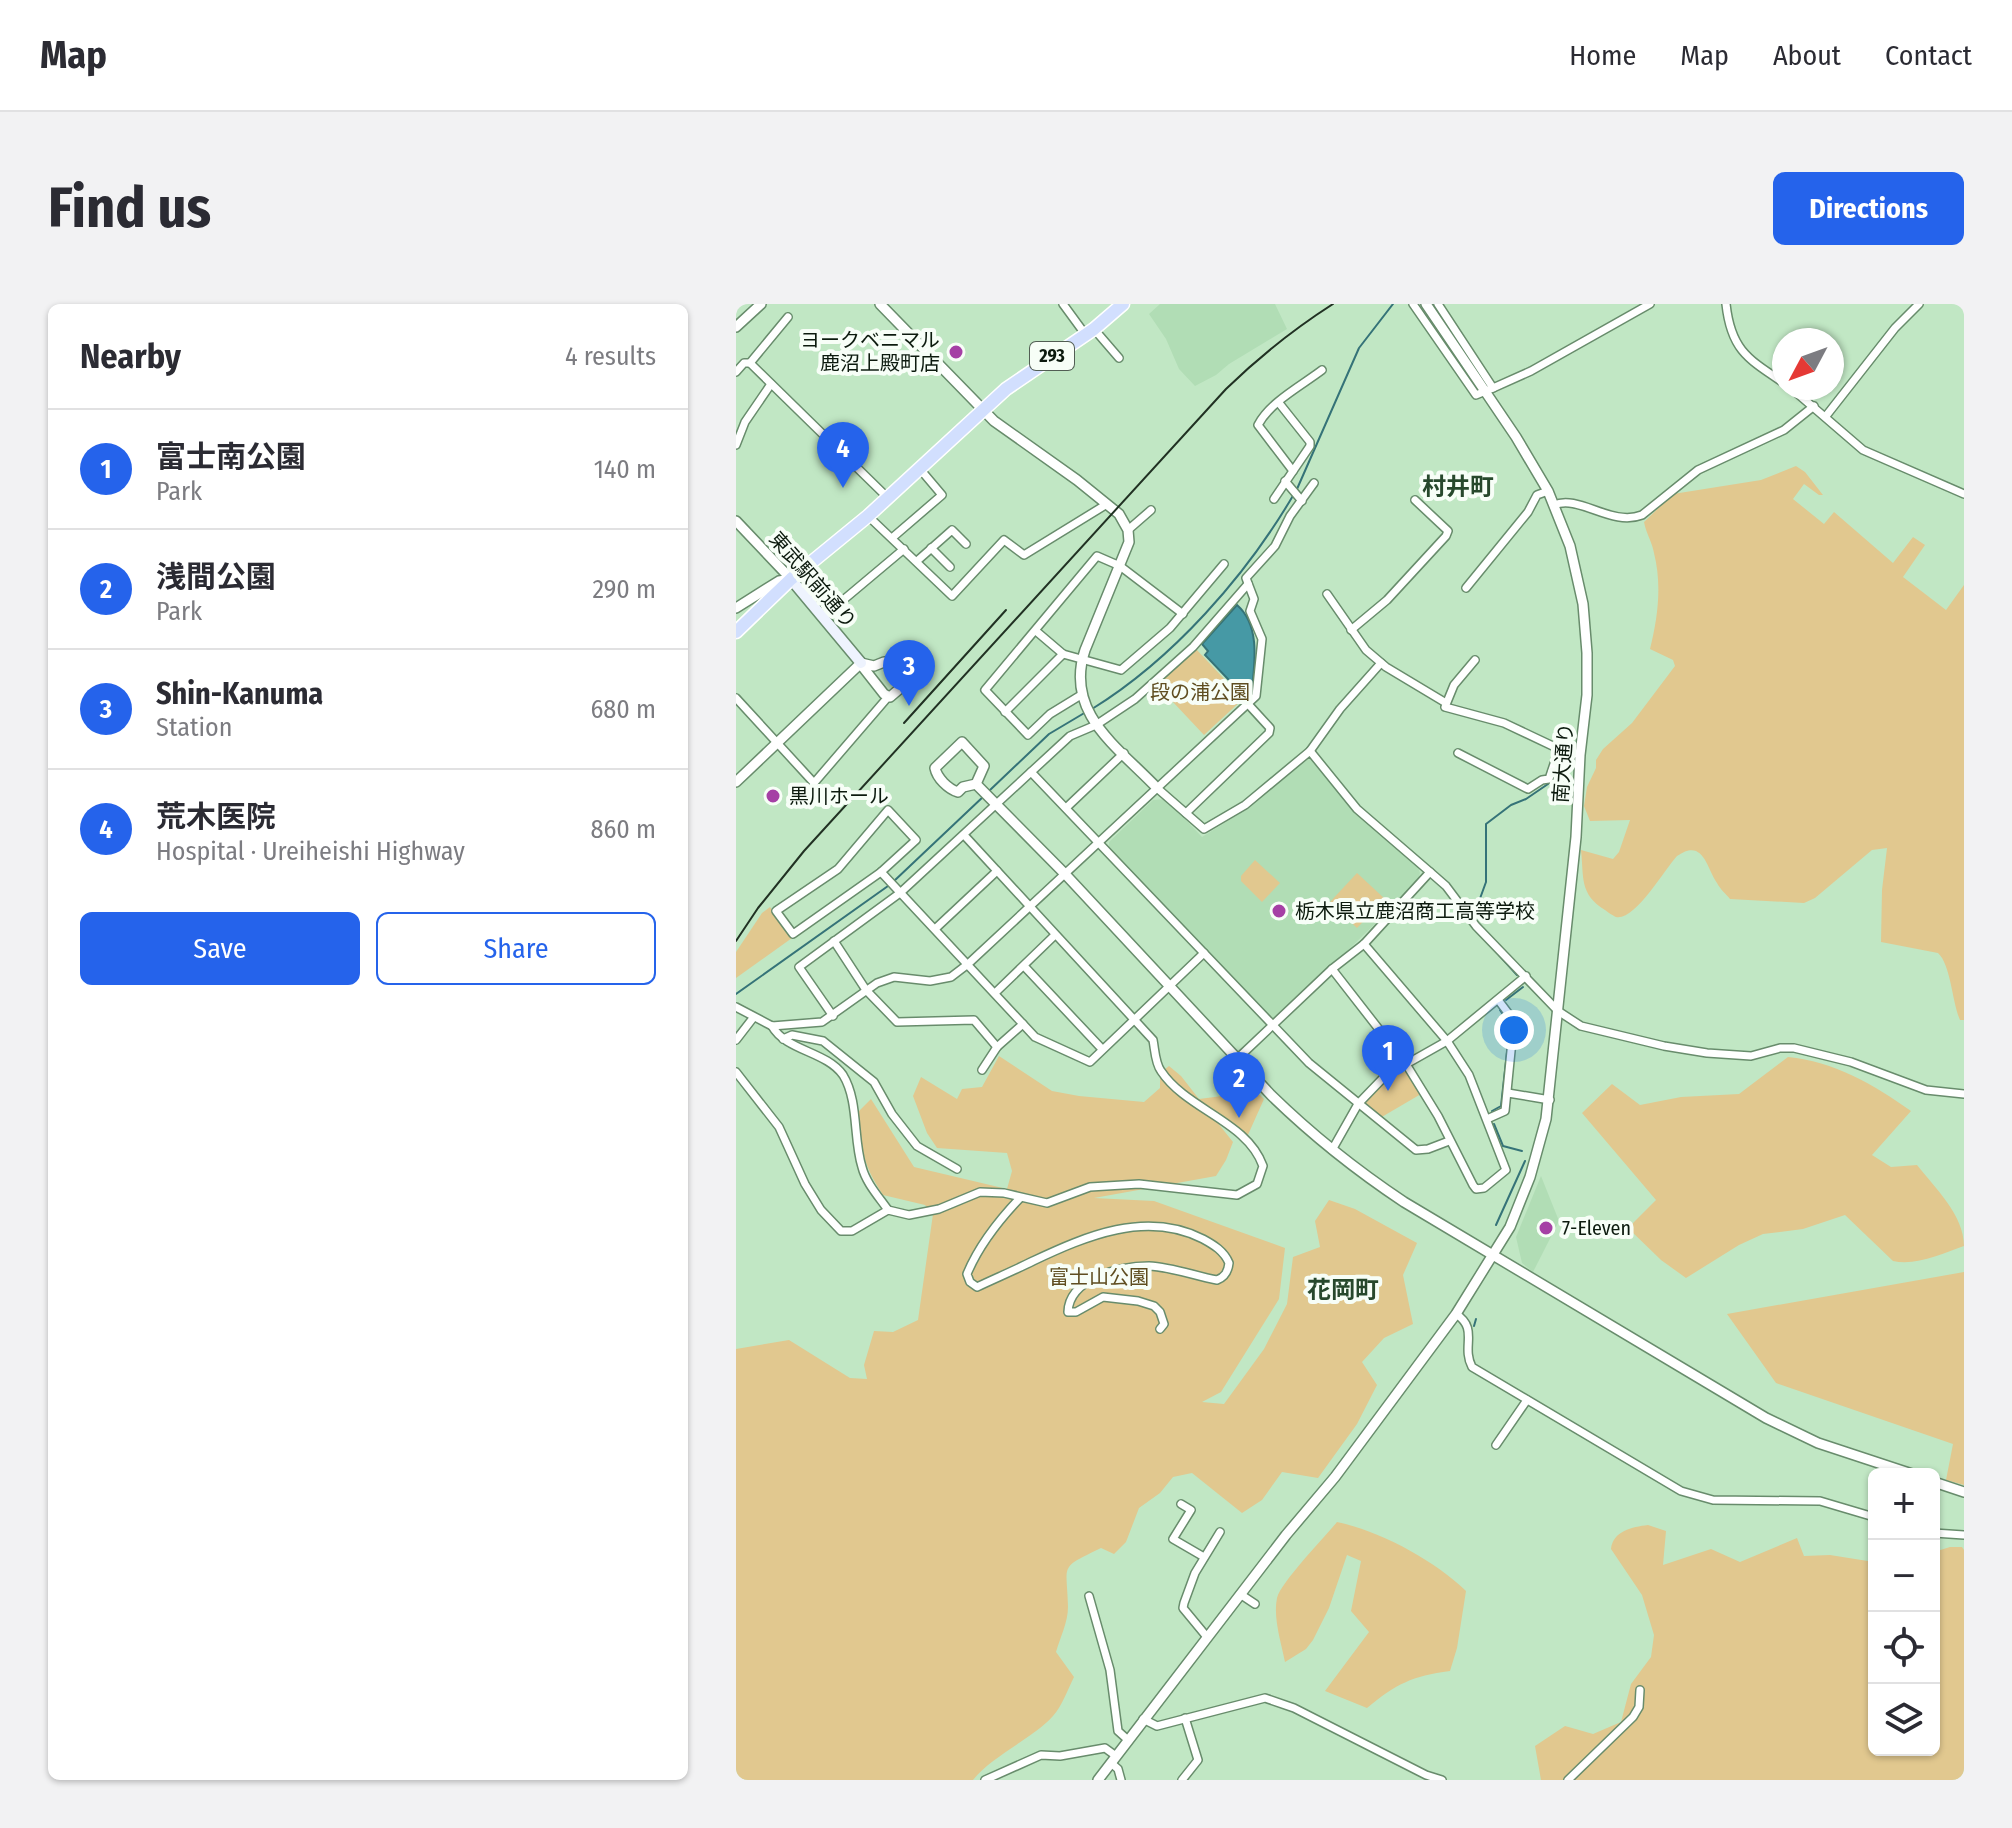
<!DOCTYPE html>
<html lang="en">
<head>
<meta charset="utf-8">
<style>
	body { margin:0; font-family:"Fira Sans Condensed","Noto Sans JP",sans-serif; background:#f2f2f3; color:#2b2b33 }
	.controls { position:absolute; right:24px; bottom:24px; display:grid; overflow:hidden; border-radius:12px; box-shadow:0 2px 6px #0004 }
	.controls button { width:72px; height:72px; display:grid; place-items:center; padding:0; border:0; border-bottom:2px solid #e1e1e2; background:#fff; color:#2b2b33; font:40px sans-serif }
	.compass { position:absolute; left:1036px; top:24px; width:72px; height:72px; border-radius:50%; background:#fff; box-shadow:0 2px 6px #0004; rotate:229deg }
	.you { position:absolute; left:778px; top:726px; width:28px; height:28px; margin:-20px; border:6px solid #fff; border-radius:50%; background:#1a73e8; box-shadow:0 0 0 12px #1a73e833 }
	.badge { display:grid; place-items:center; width:52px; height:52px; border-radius:50%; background:#2563eb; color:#fff; font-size:26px; font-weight:700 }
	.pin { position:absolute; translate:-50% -66px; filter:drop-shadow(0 2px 4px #0008) }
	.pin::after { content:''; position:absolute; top:42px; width:28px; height:24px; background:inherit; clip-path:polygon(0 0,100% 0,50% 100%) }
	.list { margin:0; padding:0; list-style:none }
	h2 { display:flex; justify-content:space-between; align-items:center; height:104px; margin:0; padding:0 32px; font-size:34px }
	h2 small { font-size:26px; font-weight:400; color:#7c7c81 }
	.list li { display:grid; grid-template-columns:52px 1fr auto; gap:24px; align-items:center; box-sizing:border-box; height:120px; padding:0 32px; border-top:2px solid #e1e1e2 }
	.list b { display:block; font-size:30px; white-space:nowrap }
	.list p { margin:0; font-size:26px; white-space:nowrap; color:#7c7c81 }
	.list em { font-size:26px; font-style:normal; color:#7c7c81 }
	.actions { display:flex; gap:16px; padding:24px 32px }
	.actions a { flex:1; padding:18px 0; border:2px solid #2563eb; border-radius:12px; text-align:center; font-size:28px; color:#2563eb }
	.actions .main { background:#2563eb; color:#fff }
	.icon { flex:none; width:44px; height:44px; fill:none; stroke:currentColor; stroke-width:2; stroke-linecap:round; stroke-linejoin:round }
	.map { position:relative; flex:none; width:1228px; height:1476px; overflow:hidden; border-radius:12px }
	header { display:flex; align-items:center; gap:48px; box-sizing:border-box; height:112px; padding:0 40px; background:#fff; border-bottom:2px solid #e1e1e2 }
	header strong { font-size:38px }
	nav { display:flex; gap:44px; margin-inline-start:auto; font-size:28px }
	.intro { display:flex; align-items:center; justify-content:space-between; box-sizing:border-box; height:192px; padding:0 48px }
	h1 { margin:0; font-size:56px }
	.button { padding:20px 36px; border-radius:12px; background:#2563eb; color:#fff; font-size:28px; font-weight:700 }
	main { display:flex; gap:48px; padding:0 48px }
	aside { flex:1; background:#fff; border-radius:12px; box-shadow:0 2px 6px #0004 }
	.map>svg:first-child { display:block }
	.built { fill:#b1ddb5 }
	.green { fill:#e1c88f }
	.water { fill:#4699a5; stroke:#357378; stroke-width:2 }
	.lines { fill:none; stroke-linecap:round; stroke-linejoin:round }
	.stream { stroke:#357378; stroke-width:2 }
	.minor-casing { stroke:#688c6c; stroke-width:10 }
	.tertiary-casing { stroke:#688c6c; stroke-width:12 }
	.secondary-casing { stroke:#688c6c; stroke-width:13 }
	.trunk-casing { stroke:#fff; stroke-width:15 }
	.minor { stroke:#fff; stroke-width:7 }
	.tertiary { stroke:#fff; stroke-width:9 }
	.secondary { stroke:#eef3fe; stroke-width:10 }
	.trunk { stroke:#d2dffe; stroke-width:12 }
	.rail { stroke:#213123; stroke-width:2 }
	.poi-dot { fill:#a540a5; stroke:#f7fef7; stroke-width:3 }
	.labels { text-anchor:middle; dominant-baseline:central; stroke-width:8; stroke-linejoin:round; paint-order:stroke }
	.shield { fill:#f7fef7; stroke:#525e54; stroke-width:2 }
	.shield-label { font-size:18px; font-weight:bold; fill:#0c1a0e }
	.poi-label { font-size:20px; fill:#0c1a0e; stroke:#f7fef7; text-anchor:start }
	.street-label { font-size:20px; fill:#0c1a0e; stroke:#f7fef7 }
	.park-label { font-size:20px; fill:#5f4d20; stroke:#f7fef7 }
	.quarter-label { font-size:24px; font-weight:bold; fill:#27482c; stroke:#f7fef7 }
</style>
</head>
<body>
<header>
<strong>Map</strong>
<nav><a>Home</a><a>Map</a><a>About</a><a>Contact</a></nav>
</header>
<div class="intro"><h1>Find us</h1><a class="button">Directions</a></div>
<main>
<aside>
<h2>Nearby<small>4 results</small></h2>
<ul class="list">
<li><span class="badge">1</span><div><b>富士南公園</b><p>Park</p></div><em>140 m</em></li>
<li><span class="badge">2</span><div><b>浅間公園</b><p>Park</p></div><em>290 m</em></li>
<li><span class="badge">3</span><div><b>Shin-Kanuma</b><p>Station</p></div><em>680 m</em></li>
<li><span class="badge">4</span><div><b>荒木医院</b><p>Hospital · Ureiheishi Highway</p></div><em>860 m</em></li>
</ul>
<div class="actions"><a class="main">Save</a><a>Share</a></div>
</aside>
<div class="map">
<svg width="1228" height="1476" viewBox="0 0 1228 1476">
	<rect width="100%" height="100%" fill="#c1e7c4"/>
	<g class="built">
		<polygon points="424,0 539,0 551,25 493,60 480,71 459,82 443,65 430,35 413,10"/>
		<polygon points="571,454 575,454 619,507 681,560 684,569 681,579 537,719 373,543 373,538 417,496 430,495 466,533 503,510"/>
		<polygon points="805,872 823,917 797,968 786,959 780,933"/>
	</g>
	<g class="green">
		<path d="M1060,162L1069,168L1087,191H1083L1068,180L1057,195L1088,220L1098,208L1157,259L1177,233L1189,241L1167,273L1210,306L1228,281V716H1224C1216,698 1215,661 1202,649L1145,638L1146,586L1151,544L1136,546L1079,594L1068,599L994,595C990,590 984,585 981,579C970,562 967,534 941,552C928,566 899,617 880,613C879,613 870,607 869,606C843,590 848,573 845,546L877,555L883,548L894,516L854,517L848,502L851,483L860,464V456L867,445L896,419L939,362L937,356L914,345C922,313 926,281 918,249C916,238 910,229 908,218L937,190L1025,176Z"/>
		<polygon points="460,345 507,395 468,431 421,381"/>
		<polygon points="519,556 544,579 526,598 505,577 505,572"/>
		<polygon points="621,569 649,595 621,624 594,598"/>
		<polygon points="34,603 56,634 0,674 0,648 26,609"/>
		<path d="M263,752L316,787L343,792L408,798L424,784V769L433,762L445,772L463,795L494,791L507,775L528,795L511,833L469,803L497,838L490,856L480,872L358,894L418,897L549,944L543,995L485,1088L466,1098L488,1100L528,1045L551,1000L557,953L584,943L579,917L593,896L619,905L681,939L667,971L677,1020L648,1034L626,1058L641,1081L621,1120L582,1174L546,1168L526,1196L506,1209L456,1169L437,1173L424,1189L403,1204L390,1238L378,1250L365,1244C322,1265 331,1259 332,1303C332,1318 324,1334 320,1348L338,1373C332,1385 326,1402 317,1412C296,1435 256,1452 237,1476H0V1045L53,1036L114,1074L131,1075L128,1061L138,1027L157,1028L182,1016L197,910L189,901L147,891C126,859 126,846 122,808L135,795L178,863L271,885L276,867L271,849L201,844L191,829L177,792L185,773L221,795L226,785L246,783Z"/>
		<path d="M1052,753C1097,757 1139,781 1175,807L1136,851L1155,863L1181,861C1199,884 1228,911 1228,942C1206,950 1180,962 1157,957L1109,911L1067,925L1027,930L1003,941L950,974L925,956L892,924L920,896L846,809L876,780L904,801L945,793L1003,790Z"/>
		<polygon points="663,768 671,768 685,790 644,814 630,802 629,797 647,776"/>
		<polygon points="1228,968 1228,1181 1210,1176 1217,1140 1040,1079 991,1010"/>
		<path d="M601,1218C644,1227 698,1256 730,1287L721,1344L714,1367C676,1372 660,1380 631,1404L589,1387L633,1328L615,1307L625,1257L611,1251L593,1304L577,1336L570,1345L549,1358C545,1338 537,1314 541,1294C545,1278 588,1234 601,1218Z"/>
		<path d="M912,1221L930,1227L927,1261L975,1245L1004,1258L1061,1234L1068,1252L1094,1251L1138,1258V1446H1198V1248L1214,1243H1226L1228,1246V1476H805L799,1442L829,1422L857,1430L885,1418L895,1380L915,1353L918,1331L906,1291L875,1245C877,1227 896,1223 912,1221Z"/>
	</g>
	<path class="water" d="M501,301C524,321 519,357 516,385L507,391L469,351L472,347L466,340Z"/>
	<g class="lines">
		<g class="stream">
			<polyline points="561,185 623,44 657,0"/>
			<path d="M356,405C437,355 510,272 558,190"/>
			<polyline points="253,487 313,430 350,408"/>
			<polyline points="157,578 249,491"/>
			<polyline points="740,614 742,600 750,578 750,520 775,501 790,495 812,480"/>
			<polyline points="763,651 781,671"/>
			<polyline points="0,690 152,582"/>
			<polyline points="770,696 787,683"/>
			<polyline points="756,807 765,802 774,721 764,706"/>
			<polyline points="758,820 767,842 786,847"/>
			<polyline points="760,921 789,857"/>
			<polyline points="738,1022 740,1015"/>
		</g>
		<g class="minor-casing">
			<g id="minor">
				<polyline points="327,0 349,30"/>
				<polyline points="677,0 740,91 757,84 702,0"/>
				<path d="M990,0C995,46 1012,55 1048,79"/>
				<polyline points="358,25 383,54"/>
				<polyline points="14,59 152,194"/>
				<polyline points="0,68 8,59 14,59 52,13"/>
				<polyline points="757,84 795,67 914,0"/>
				<polyline points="1055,84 1127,146 1228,190"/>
				<polyline points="1090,112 1159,24 1183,0"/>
				<polyline points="0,141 9,118 35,80"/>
				<path d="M557,167L522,121C534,98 565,82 586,66"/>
				<polyline points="549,177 566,197"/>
				<polyline points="538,195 574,142 574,138 543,99"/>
				<path d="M818,201C843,190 875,223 906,211L962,166L1048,126L1078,102"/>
				<polyline points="132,212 216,292 268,236 288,251 371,200"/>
				<polyline points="392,226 415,206"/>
				<polyline points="156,234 206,191 184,165"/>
				<polyline points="195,244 214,263"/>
				<polyline points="181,257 216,226 230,240"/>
				<polyline points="730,284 792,208 801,191 812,187"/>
				<polyline points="591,290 630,346 650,363 710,399"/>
				<polyline points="87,313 168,245"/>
				<polyline points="615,326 651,296 710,232 712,227 679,196"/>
				<polyline points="300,327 327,350 385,366 434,324 488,260"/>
				<polyline points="739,356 718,381 709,403 768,419 823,445"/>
				<polyline points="345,391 314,410 292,431 249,386 361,252 384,262 447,310"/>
				<polyline points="0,394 78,479 152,393"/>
				<polyline points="269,408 327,350"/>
				<polyline points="574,447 604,405 645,359"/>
				<polyline points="722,449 792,485 806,476 813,475 823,445 844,451"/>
				<polyline points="295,468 573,759 680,846 692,845 713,837"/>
				<polyline points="421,484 468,525 509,501 574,447 621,505 694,568 628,640 596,665 501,755"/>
				<polyline points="330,504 388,449"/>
				<polygon points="152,506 180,536 145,568 57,630 40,607 102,565"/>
				<polyline points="450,509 533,429 534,424 512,400"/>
				<polyline points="145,568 299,733 354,758 468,649"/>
				<polyline points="694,568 710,582 740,622 822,707 845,722 928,742 971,749 1015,752 1044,744 1058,744 1115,758 1190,786 1228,790"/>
				<polyline points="199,625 261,567"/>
				<polyline points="98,637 130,686 161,718 238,716 261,743"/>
				<polyline points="288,662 366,745"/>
				<polyline points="596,665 670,760 702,812 737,881 740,885 748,884 770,866 733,771 711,737 628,640"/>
				<polyline points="259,689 319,631"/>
				<polyline points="0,703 36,722 86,718 141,679 158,673 194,677 215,673 232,660 520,392 526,335 514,307 518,295 510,274 539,242 554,212 578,179"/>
				<polyline points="97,712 63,663 164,589 334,432 360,421 399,395 457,343 512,280"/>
				<path d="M36,722C50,747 90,747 107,771C123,797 117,835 126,863C130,879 143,893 152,906"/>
				<polyline points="47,735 56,731 87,737 138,778 156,810 181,842 221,865"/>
				<polyline points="0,736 17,714"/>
				<polyline points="246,766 261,743 287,720"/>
				<path d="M0,768L43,823L69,880L85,906L105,927H116L152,906L173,911L203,905L244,888L268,889L311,899L354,883L403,880L501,891L521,880L527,862C511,817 451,806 425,767C419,759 419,746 417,736L228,531"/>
				<polyline points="772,789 814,796"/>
				<polyline points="751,815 769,807 778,717 763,697"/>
				<polyline points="596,846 622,800 649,772 711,737 790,672"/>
				<path d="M284,894C263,916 243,941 231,970L234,978L241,983C260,974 279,966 297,957C350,932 410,906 467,935C478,941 488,947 493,959C492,968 489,973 481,976C459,972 436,963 413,962C385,962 333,974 332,1008H340L367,993L402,997L418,1002L424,1008L428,1020L424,1025"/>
				<path d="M720,1010C743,1025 725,1042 736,1063L945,1187L977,1196L1084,1197L1138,1213"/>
				<polyline points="760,1141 791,1096"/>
				<polyline points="445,1200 455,1206 437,1235 468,1253"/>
				<polyline points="1198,1229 1228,1231"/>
				<polyline points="504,1290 519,1300"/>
				<polyline points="353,1292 374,1366 382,1427 392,1436"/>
				<polyline points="471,1333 447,1304 448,1299 459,1269 484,1228"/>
				<polyline points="407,1415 421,1422 529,1394 558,1404 690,1471 706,1476"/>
				<polyline points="375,1459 382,1465 385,1476"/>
				<polyline points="249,1476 305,1451 324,1452 369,1444 380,1452"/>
				<polyline points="446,1476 462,1456 449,1414"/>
				<polyline points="832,1476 897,1413 903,1403 904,1386"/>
			</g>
		</g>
		<g class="tertiary-casing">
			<g id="tertiary">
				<path d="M144,0L258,117L341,176L383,210L392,226L393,238L349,346C328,409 382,443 421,484"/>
				<polyline points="0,23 25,0"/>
				<polyline points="0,217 55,275"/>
				<polyline points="0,304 43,277 55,275"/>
				<polygon points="148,358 158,360 169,373 168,381 154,393 148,390 126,362 125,359 138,362"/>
				<path d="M226,438L248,462L240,480L227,483L222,488C212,485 201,474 199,464Z"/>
				<polyline points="0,478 125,359"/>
				<path d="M240,480L330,571L535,791C576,831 620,866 668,898L1030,1114L1082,1139L1176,1170"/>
				<polyline points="1198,1178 1228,1188"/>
				<polyline points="362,1476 550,1231 599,1173 720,1010 774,923 794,873 810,815 840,533 844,451 851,391 851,349 847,300 834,242 812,187 780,133 690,0"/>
			</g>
		</g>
		<g class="secondary-casing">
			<polyline id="secondary" points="55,275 125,359"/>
		</g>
		<g class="trunk-casing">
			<polyline id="trunk" points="0,328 55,275 132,212 270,85 358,25 387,0"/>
		</g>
		<use href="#minor" class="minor"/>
		<use href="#tertiary" class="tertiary"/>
		<use href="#secondary" class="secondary"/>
		<use href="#trunk" class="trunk"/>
		<g class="rail">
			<polyline points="168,419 270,306"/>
			<path d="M0,637L22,604L68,547L490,85C523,53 558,25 597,0"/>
		</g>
	</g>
	<g class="poi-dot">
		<circle cx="220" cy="48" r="8"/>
		<circle cx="37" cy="492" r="8"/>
		<circle cx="543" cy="607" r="8"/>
		<circle cx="810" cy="924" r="8"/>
	</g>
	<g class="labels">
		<rect class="shield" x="294" y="38" width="44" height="28" rx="6"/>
		<g class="shield-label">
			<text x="316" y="52">293</text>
		</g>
		<g class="poi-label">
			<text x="204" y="36" text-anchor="end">ヨークベニマル<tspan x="204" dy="23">鹿沼上殿町店</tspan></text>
			<text x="53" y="492">黒川ホール</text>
			<text x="559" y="607">栃木県立鹿沼商工高等学校</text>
			<text x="826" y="924">7-Eleven</text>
		</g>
		<g class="street-label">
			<text transform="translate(77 276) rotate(49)">東武駅前通り</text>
			<text transform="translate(827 459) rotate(-86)">南大通り</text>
		</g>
		<g class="park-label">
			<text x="464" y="388">段の浦公園</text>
			<text x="363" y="973">富士山公園</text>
		</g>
		<g class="quarter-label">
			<text x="722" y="183">村井町</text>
			<text x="607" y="986">花岡町</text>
		</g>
	</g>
</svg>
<div class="controls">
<button>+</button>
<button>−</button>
<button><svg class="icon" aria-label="locate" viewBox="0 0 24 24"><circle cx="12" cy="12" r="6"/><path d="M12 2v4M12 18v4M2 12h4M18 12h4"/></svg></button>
<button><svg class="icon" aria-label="layers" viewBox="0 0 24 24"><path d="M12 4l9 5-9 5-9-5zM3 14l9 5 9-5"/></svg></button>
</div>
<svg class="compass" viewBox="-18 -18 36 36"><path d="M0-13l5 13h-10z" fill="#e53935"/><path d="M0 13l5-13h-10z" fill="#7c7c81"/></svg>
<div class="you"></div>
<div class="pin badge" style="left:652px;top:787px">1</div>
<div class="pin badge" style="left:503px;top:814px">2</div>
<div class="pin badge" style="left:173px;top:402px">3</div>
<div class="pin badge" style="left:107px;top:184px">4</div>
</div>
</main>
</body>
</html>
